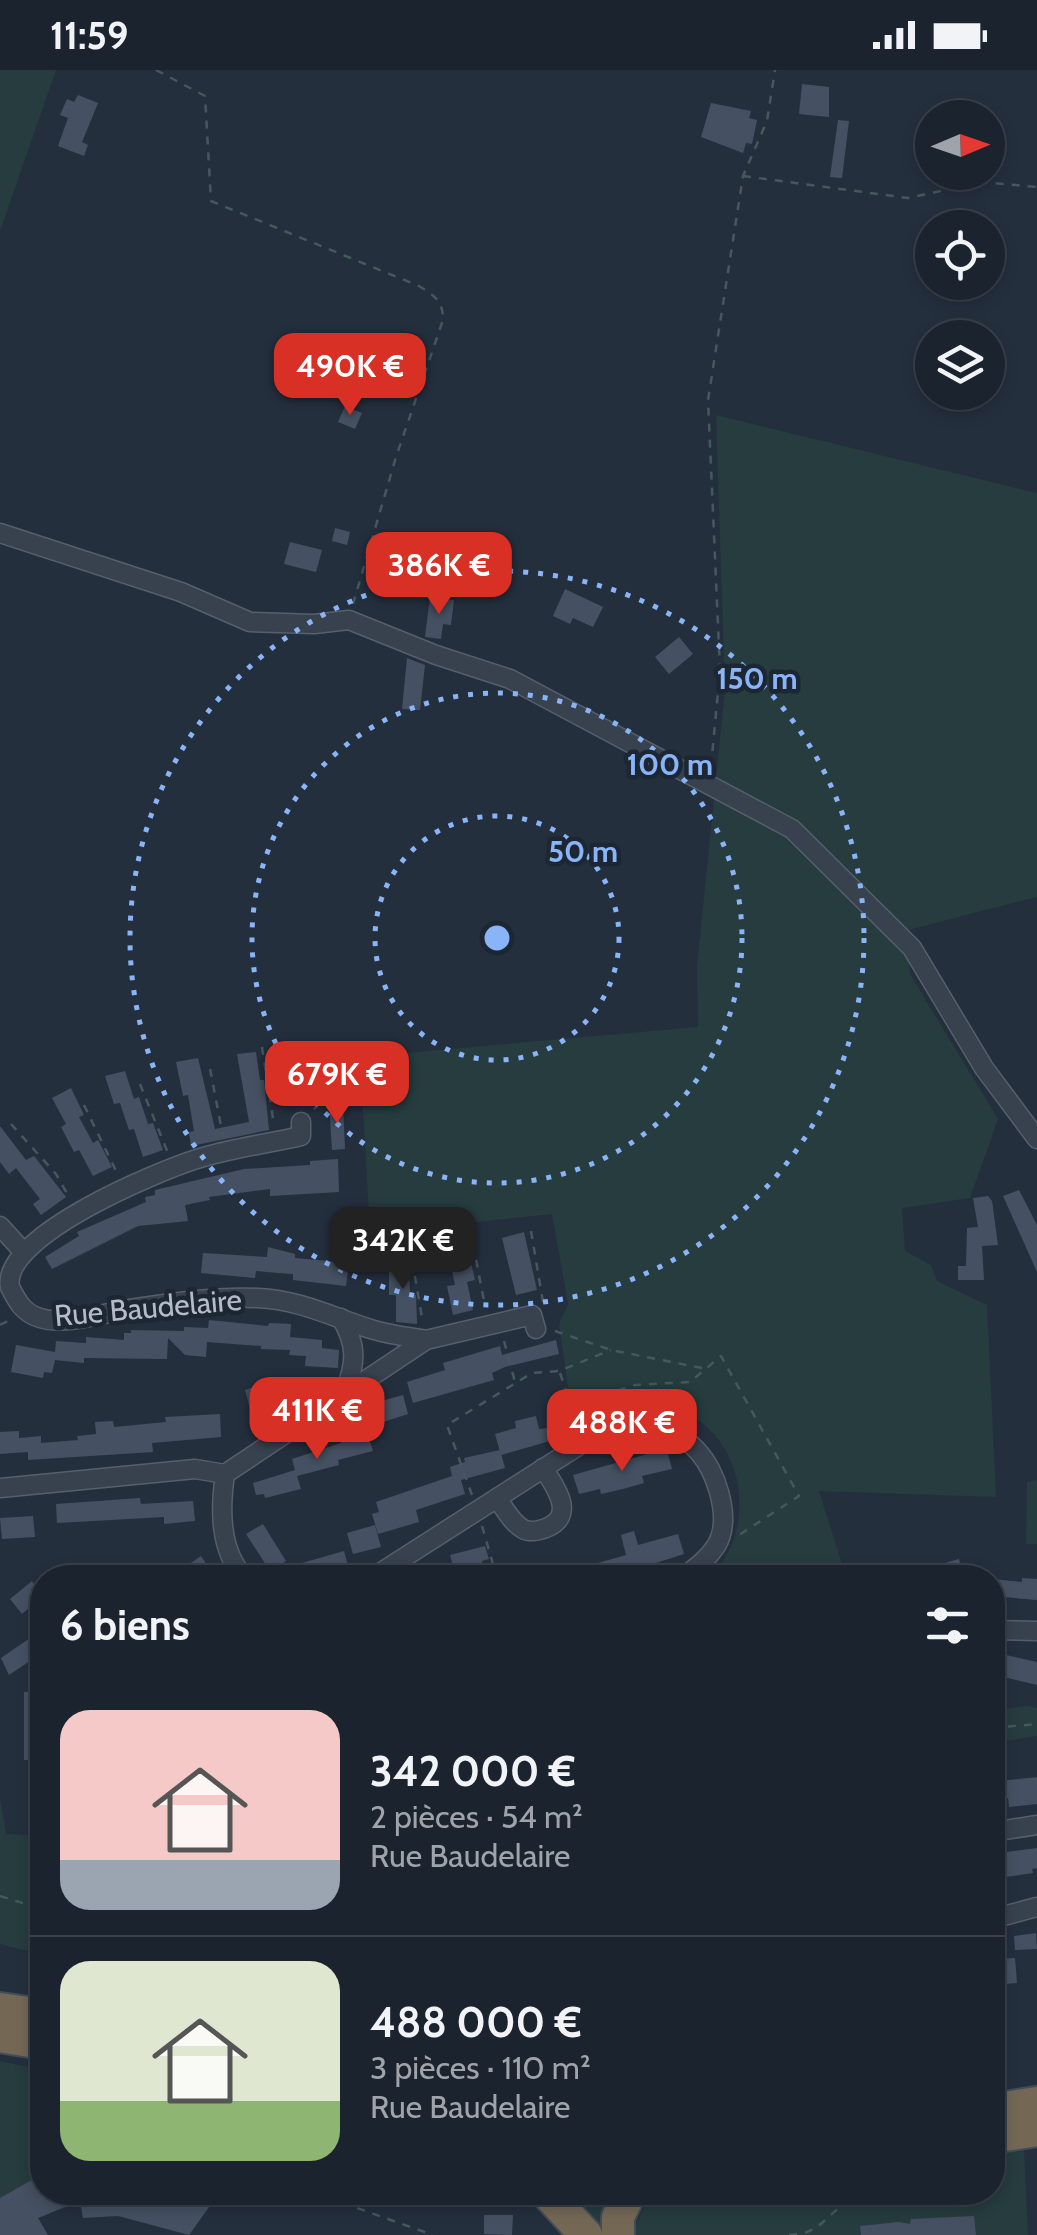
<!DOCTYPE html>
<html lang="fr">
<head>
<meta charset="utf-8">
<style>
	body { margin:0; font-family:Cabin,sans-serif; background:#242b36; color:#f1f3f6; height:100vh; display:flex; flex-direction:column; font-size:38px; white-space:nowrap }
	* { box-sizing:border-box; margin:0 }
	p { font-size:32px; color:#a0a4aa }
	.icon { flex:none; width:55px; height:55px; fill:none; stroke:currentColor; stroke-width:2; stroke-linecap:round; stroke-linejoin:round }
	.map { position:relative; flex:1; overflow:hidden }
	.panel { position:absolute; left:30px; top:1495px; width:975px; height:640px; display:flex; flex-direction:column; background:#1b232e; border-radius:40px; box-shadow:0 5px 15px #0003,0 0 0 2px #39404a }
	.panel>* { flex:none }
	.needle { width:65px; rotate:88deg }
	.tools { position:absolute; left:915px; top:30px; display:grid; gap:20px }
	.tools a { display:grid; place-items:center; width:90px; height:90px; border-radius:50%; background:#1b232e; box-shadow:0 5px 15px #0003,0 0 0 2px #39404a; font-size:50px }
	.price { position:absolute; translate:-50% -85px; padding:0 22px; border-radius:20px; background:#d93025; color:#fff; font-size:32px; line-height:65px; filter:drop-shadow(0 2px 5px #0008) }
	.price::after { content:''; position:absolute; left:50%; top:60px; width:30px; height:22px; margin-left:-15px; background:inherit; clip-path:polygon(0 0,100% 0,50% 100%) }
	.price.active { background:#222; color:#fff }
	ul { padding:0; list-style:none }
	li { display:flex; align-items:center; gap:30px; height:250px; padding:0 30px }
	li+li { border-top:2px solid #39404a }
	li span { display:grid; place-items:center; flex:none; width:280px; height:200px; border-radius:30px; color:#555 }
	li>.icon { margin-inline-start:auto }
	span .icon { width:120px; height:120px; fill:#fffc; stroke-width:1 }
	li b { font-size:42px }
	h2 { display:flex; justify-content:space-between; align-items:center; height:120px; padding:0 30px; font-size:42px }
	.status { display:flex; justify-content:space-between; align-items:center; height:70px; padding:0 50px; background:#1b232e; direction:ltr }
	.status svg { height:28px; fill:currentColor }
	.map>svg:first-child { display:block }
	.green { fill:#263c3f }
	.building { fill:#455162 }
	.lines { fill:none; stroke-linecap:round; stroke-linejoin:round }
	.street-casing { stroke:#565f6c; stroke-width:21 }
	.highway-casing { stroke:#434c59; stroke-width:36 }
	.path { stroke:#44595c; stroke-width:2.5; stroke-dasharray:8 8; stroke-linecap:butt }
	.street { stroke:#38414e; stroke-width:18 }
	.highway { stroke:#746855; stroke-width:32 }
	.ring { fill:none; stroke:#8ab4f8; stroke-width:5; stroke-dasharray:5 10 }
	.labels { text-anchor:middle; stroke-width:9; stroke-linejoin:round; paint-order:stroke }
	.street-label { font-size:30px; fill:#b4bcc9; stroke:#1d2633 }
	.centre { fill:#8ab4f8; stroke:#1d2633; stroke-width:5 }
	.ring-label { font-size:30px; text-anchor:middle; font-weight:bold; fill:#8ab4f8; stroke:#1d2633; stroke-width:9; stroke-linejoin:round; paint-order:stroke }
</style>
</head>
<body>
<div class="status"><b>11:59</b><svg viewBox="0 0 49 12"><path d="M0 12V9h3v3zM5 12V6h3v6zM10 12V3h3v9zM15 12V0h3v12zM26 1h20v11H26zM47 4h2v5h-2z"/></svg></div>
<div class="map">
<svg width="1037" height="2165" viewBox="0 0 1037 2165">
	<rect width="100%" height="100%" fill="#242f3e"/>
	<g class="green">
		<path d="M0,0h56l-56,161z"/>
		<path d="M716,345l321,78v404l-129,33 2,44 88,145 -28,79 -68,10 3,43 26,14 6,16 50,24 9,192 -177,-6 25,79 -13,7h-131c8,-5 19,-11 24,-18 36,-57 7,-142 -61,-153 -32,-5 -61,11 -89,23l-15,-105 9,-20 -16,-90 -182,19 -10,-176 338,-30 -1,-60 28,-277z"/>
		<path d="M1037,1410v64h-11l1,-62z"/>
		<path d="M1027,1636l10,2v28l-44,7v-33z"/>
		<path d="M0,1728l6,36 36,2v119l-42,-11z"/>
		<path d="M0,1991l42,9v105l-42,23z"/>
		<path d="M1024,2081l4,84h-393l2,-14 14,-28 341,-1 1,-38z"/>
		<path d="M556,2123h64l-11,42h-14z"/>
	</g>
	<g class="building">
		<path d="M802,14l27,3v30l-30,-3z"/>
		<path d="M78,25l20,8 -16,39 6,3 -4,11 -26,-10 10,-28 -8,-3 7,-16 7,3z"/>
		<path d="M711,33l40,8 -2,7 8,2 -5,24 -6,-1 -3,10 -42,-16z"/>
		<path d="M838,50l11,1 -7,57 -12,-1z"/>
		<path d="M345,336l17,7 -7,16 -17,-7z"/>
		<path d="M335,458l15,4 -3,13 -15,-4z"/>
		<path d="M290,472l32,8 -6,22 -32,-8z"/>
		<path d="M383,482l27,12 -7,16 -27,-13z"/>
		<path d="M565,519l38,18 -10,20 -20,-9 -3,6 -17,-8z"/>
		<path d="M430,527l24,3 -3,25 -8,-1 -2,15 -16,-2z"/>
		<path d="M679,567l14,17 -24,20 -14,-17z"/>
		<path d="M407,588l18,7 -5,45 -18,-1z"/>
		<path d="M327,974v25h-5v24h-21l5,-48z"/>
		<path d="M256,982l4,28h4l5,50 -78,16 -2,-14 5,-1 -6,-36 -5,1 -7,-34 22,-4 17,71 34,-7 -12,-68z"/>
		<path d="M125,1001l9,28 5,-2 9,27 5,-1 10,27 -20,7 -9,-28 -5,1 -9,-27 -6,1 -9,-28z"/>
		<path d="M71,1018l13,27 -5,2 14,26 5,-3 14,27 -19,9 -14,-26 -5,2 -13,-25 5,-3 -14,-26z"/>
		<path d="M343,1033l2,46 -13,1 -3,-46z"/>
		<path d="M0,1056l26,34 8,-4 32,41 -25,18 -8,-11 7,-5 -24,-31 -7,6 -9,-12z"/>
		<path d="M338,1089l1,33 -69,4v-7l-61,8 1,3 -25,5 3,16 -50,5 -86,43 -7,-12 34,-21 -2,-4 69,-30 -1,-5 10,-2v-5l89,-21 66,-4v-4z"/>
		<path d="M1019,1120l18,35v47l-34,-76z"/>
		<path d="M988,1126l4,5 6,44 -16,1 2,34h-26v-14h8l1,-38 11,-1 -5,-29z"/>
		<path d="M524,1162l13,58 -21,5 -14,-57z"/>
		<path d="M467,1175l8,35 -8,2 6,28 -20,5 -6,-29 8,-1 -8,-36z"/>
		<path d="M268,1177l27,7v4l54,5 -3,23 -53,-6v-6l-15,-1 -22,-2 -1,7 -54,-5 2,-20 64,4z"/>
		<path d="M409,1189l1,36h6l1,29 -21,-2v-27h-7v-31z"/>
		<path d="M209,1250l59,6 1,-3 22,1 -1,13 32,3v8l17,2 -1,18 -33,-2 1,-10 -17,-1 1,-5 -29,-1v-3l-54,-4 -1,15 -21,-2 -17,-17 -1,21 -83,-1v5l-29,-3 -3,13 -8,-1 -1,6 -32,-6 5,-27 39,7 1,-11 30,2v-6l38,3v-7h7v-3l53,1v-4l24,1z"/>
		<path d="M556,1270l3,14 -54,13 -13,6 2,7 -81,23 -6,-21 38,-12 -2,-7 57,-17 2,9z"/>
		<path d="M269,1312l6,19 -25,8 -5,-19z"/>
		<path d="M403,1325l5,19 -28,9 -6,-20z"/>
		<path d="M220,1344l1,23 -69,6 1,9 -125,8v-8l-28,2v-22l19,-1v7l22,-2v7l37,-3 -1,-4 19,-2 -1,-12 18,-1 1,6 52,-5 -1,-5z"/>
		<path d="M536,1346l3,13 8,-1 3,13 -49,14 -6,-21 21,-6 -1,-7z"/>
		<path d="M365,1355l8,26 -35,9 1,5 -42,11 4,13 -36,9 -1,-4 -8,1 -3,-12 42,-13 -3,-11 49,-16 -3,-11z"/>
		<path d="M500,1380l5,18 -44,12 4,14 -49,16 3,12 -41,12 -6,-20 7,-2 -3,-10 76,-26 -2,-9 15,-5 -1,-4z"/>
		<path d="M651,1383l17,1 4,15 -30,7 2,7 -21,6 -22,5 -1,-5 -21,5 -6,-19z"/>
		<path d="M140,1428l1,6 52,-3 2,20 -31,3v-7l-107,6 -1,-19z"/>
		<path d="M33,1446l2,21 -33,2 -2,-21z"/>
		<path d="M263,1454l23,37 -16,10 -24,-37z"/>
		<path d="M375,1455l6,22 -28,7 -6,-21z"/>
		<path d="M634,1461l4,14 40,-11 6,20 -53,17 2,7h-38l-4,-13 35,-10 -5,-20z"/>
		<path d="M485,1476l4,13 -7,2 1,6 -28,7 -5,-19z"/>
		<path d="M344,1481l5,18 -26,9h-17l-4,-15z"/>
		<path d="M201,1486l10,15 -10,7h-32z"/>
		<path d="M959,1489l5,19h-22l-4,-13z"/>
		<path d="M1022,1508l15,1v21l-45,-4v-17l30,3z"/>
		<path d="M32,1511l10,16 -20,17 -12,-15z"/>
		<path d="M33,1566l9,17 -33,22 -8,-17z"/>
		<path d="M1006,1585l31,7v23l-37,-9z"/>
		<path d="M42,1621v69h-18v-68z"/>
		<path d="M1037,1707v27l-28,3 -1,-9 -16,2v-18z"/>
		<path d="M1037,1778v20l-5,1 1,4 -41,6v-25z"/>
		<path d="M1036,1863l1,16 -22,1 -1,-14z"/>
		<path d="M1015,1888l2,25 -25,2v-26z"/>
		<path d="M42,2104v18h142l25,15 -20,28 -71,-19 -35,2 -3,-17 -42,17 10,17h-48v-37z"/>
		<path d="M484,2145h29l-1,20 -28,-1z"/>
		<path d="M974,2146l2,19h-115l-1,-9 39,-4 11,2 1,-5z"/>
	</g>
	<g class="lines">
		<g class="street-casing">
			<g id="street">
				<path d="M0,463l181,59 69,30 64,2 35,-4 87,35 74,24 282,150 120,119 72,120 53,71"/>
				<path d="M301,1052v14c-34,8 -70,12 -104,23 -36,11 -197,77 -187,128 7,14 13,26 30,31 26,8 63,-5 90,-9 42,-7 86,-13 128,-11 43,2 76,20 116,32 17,5 35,7 52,10"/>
				<path d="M0,1156l19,21"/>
				<path d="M341,1248c17,28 15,46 3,76"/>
				<path d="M0,1418l195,-19 30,5"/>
				<path d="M497,1428c7,10 15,25 26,31 7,4 15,2 23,-1 31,-12 9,-42 -3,-60"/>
				<path d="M245,1508c-26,-27 -25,-69 -20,-104l201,-134 106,-25 4,14"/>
				<path d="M372,1508l211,-135c57,-32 117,-19 136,49 5,18 7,38 -3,54 -9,14 -21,22 -34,32"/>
				<path d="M992,1560l45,1"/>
				<path d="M992,1762l45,-7"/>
				<path d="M992,1849l45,-12"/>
			</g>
		</g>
		<g class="highway-casing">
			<g id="highway">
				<path d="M0,1939l42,6"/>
				<path d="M0,1966l42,7"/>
				<path d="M992,2040l45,-7"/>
				<path d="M992,2067l45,-7"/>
				<path d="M546,2122l40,43"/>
				<path d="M618,2165v-18l12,-25"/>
			</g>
		</g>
		<g class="path">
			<path d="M156,0l49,26 6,105 208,85c16,10 24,15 24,34l-47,137 -43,147"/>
			<path d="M743,106l165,22 74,-16 55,5"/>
			<path d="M711,697l9,-97 -12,-270 35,-224 24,-55 8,-51"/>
			<path d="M262,977l12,78"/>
			<path d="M210,999l13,67"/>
			<path d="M140,1014l28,69"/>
			<path d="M84,1035l33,68"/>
			<path d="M314,1039l11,-11 13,-56"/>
			<path d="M11,1054l45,50 13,23"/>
			<path d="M531,1161l12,71"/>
			<path d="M473,1174l12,62"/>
			<path d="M412,1190l11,63"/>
			<path d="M0,1255l8,-4"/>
			<path d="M555,1261l56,19 96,19"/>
			<path d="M504,1271l11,41"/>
			<path d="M560,1303l19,54"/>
			<path d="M576,1343l24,-17 35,-11 55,-3 31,-26 78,140 -60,39"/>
			<path d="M472,1425l-25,-70 85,-52 27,-2 52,-21"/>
			<path d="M482,1456l15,52"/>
			<path d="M992,1658l45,-4"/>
			<path d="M0,1826l42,13"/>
			<path d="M992,2118l12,-1"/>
			<path d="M312,2122l121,43"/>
			<path d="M789,2165c36,-1 36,-24 61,-32 25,-9 54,-8 80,-11"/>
		</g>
		<use href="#street" class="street"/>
		<use href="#highway" class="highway"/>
	</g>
	<g class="ring">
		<circle cx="497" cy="868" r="122"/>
		<circle cx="497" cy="868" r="245"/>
		<circle cx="497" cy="868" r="367"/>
	</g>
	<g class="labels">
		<g class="street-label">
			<text transform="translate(148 1238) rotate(-5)" y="10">Rue Baudelaire</text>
		</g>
	</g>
	<circle cx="497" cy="868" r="15" class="centre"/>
	<g class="ring-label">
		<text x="757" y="619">150 m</text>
		<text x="670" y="705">100 m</text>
		<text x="583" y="792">50 m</text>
	</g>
</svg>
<div class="tools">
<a><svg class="needle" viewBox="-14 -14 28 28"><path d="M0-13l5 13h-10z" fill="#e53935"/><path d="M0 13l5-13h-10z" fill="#a0a4aa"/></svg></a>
<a><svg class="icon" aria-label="locate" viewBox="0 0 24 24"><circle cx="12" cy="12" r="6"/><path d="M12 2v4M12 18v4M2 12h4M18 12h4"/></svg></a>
<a><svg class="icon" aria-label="layers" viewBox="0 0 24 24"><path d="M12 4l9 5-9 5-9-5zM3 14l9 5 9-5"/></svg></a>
</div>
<b class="price" style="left:350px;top:348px">490K €</b>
<b class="price" style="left:439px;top:547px">386K €</b>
<b class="price" style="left:337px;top:1056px">679K €</b>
<b class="price active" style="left:403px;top:1222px">342K €</b>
<b class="price" style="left:317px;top:1392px">411K €</b>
<b class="price" style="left:622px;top:1404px">488K €</b>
<section class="panel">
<h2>6 biens<svg class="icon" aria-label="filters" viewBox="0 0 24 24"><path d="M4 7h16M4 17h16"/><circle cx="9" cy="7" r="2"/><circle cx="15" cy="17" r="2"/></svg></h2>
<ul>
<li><span style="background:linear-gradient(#f6c9c9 75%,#9aa5b1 0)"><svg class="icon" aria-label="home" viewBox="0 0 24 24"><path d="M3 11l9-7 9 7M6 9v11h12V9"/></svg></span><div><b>342 000 €</b><p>2 pièces · 54 m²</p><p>Rue Baudelaire</p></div></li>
<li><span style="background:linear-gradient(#dfe7d0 70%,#8fb573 0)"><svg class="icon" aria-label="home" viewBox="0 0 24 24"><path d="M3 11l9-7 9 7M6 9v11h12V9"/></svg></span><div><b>488 000 €</b><p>3 pièces · 110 m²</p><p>Rue Baudelaire</p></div></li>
</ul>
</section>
</div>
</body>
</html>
